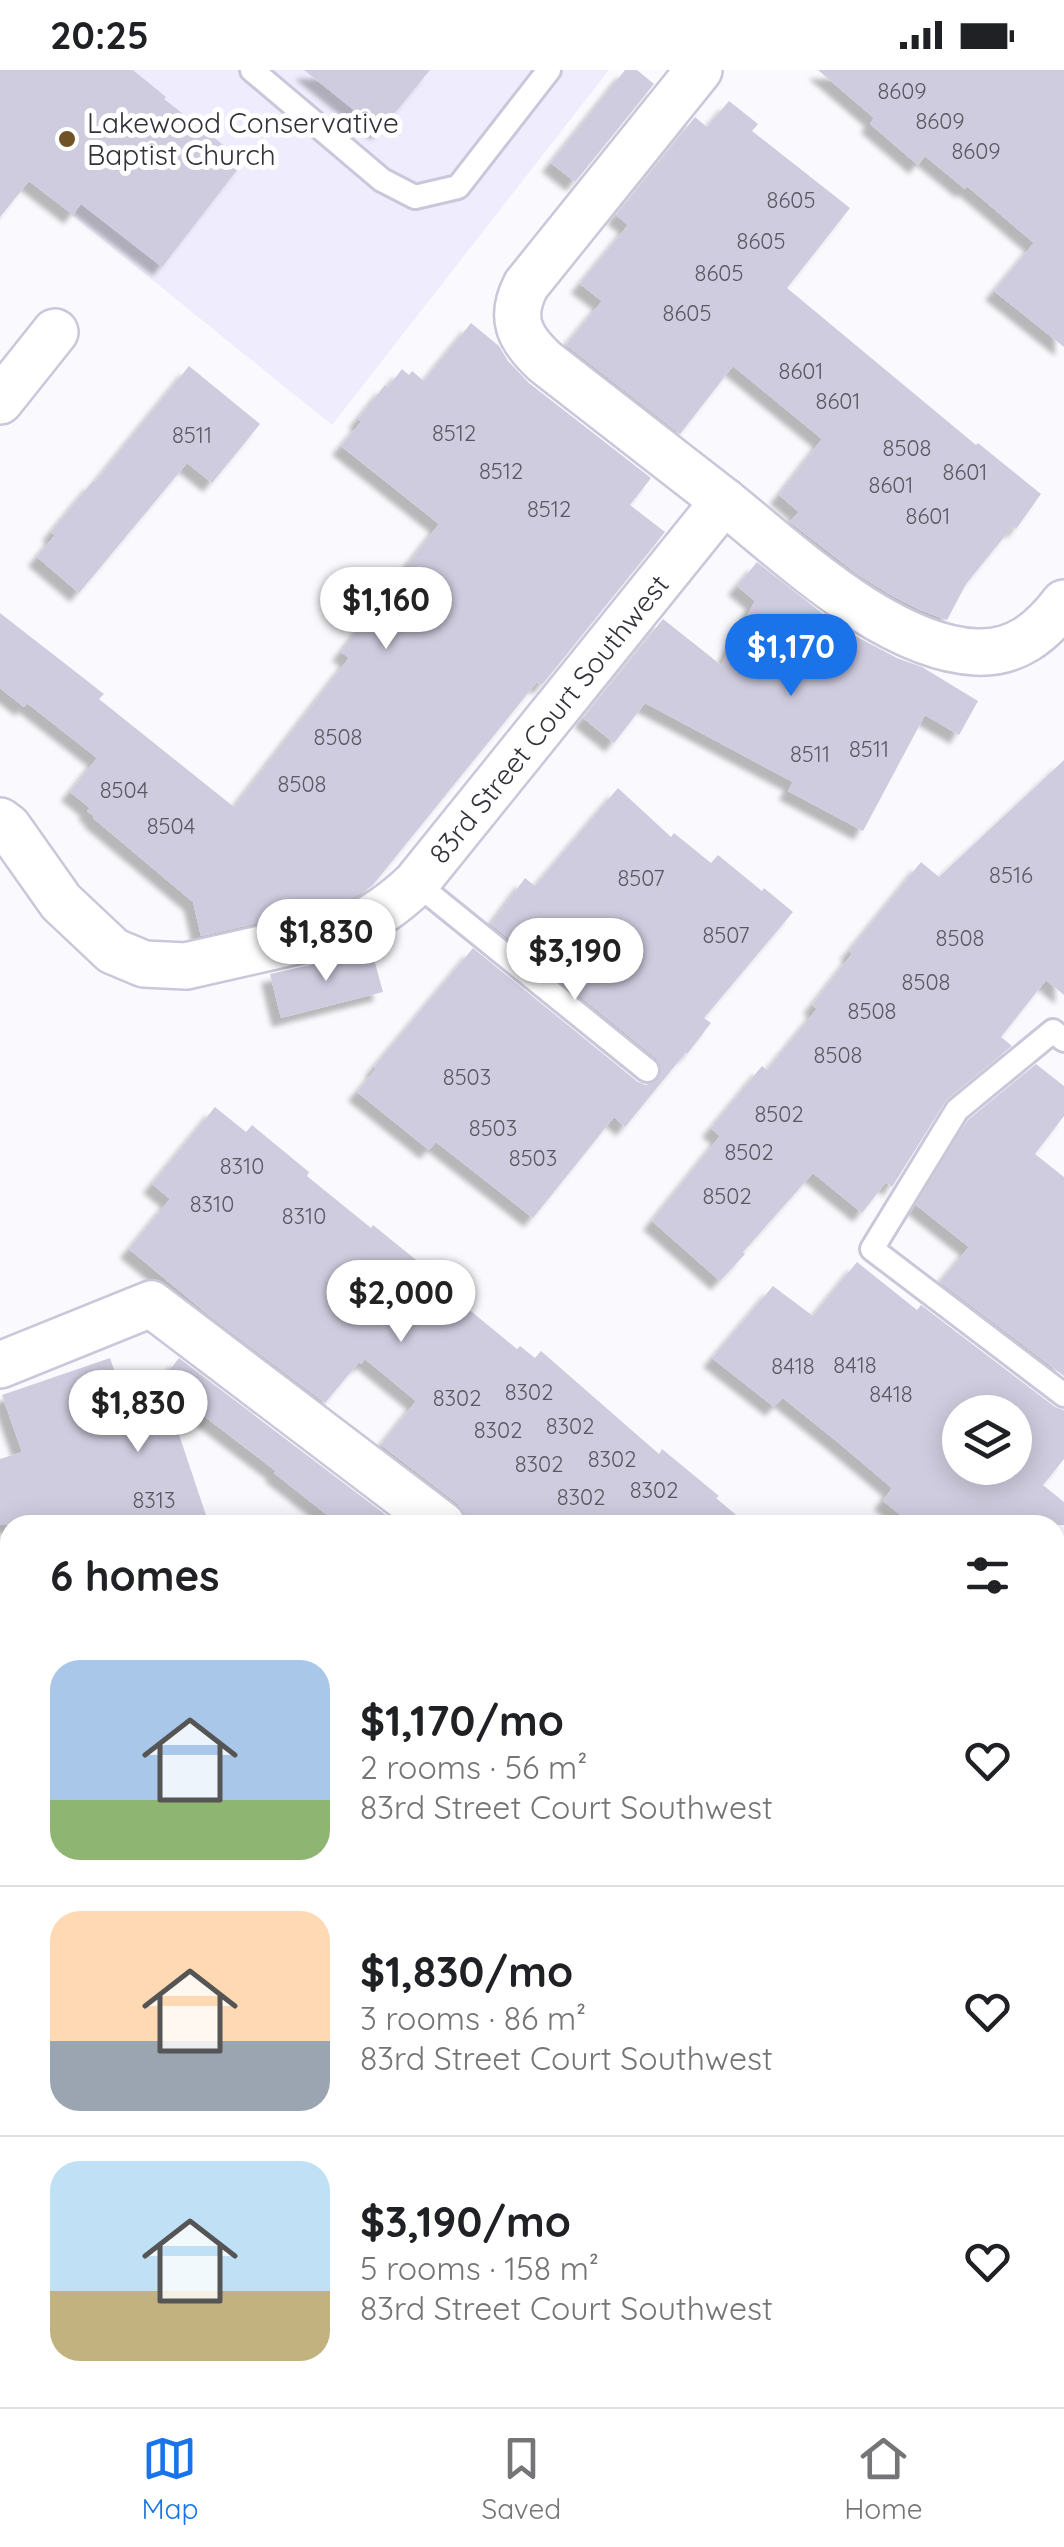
<!DOCTYPE html>
<html lang="en">
<head>
<meta charset="utf-8">
<style>
	body { margin:0; font-family:Quicksand,sans-serif; background:#f2f2f2; color:#202124; height:100vh; display:flex; flex-direction:column; font-size:38px; white-space:nowrap }
	* { box-sizing:border-box; margin:0 }
	p { font-size:32px; color:#757577 }
	.icon { flex:none; width:55px; height:55px; fill:none; stroke:currentColor; stroke-width:2; stroke-linecap:round; stroke-linejoin:round }
	.map { position:relative; flex:1; overflow:hidden }
	.details { position:absolute; left:0px; top:1445px; width:1065px; height:892px; display:flex; flex-direction:column; background:#fff; border-radius:30px 30px 0 0; box-shadow:0 5px 25px #0003 }
	.details>* { flex:none }
	.buttons { position:absolute; left:942px; top:1325px; display:grid; gap:20px }
	.buttons a { display:grid; place-items:center; width:90px; height:90px; border-radius:50%; background:#fff; box-shadow:0 5px 25px #0003; font-size:50px }
	.price { position:absolute; translate:-50% -85px; padding:0 22px; border-radius:35px; background:#fff; color:#222; font-size:32px; line-height:65px; filter:drop-shadow(0 2px 5px #0008) }
	.price::after { content:''; position:absolute; left:50%; top:60px; width:30px; height:22px; margin-left:-15px; background:inherit; clip-path:polygon(0 0,100% 0,50% 100%) }
	.price.on { background:#1a73e8; color:#fff }
	ul { padding:0; list-style:none }
	li { display:flex; align-items:center; gap:30px; height:250px; padding:0 50px }
	li+li { border-top:2px solid #e0e0e0 }
	li span { display:grid; place-items:center; flex:none; width:280px; height:200px; border-radius:30px; color:#555 }
	li>.icon { margin-inline-start:auto }
	span .icon { width:120px; height:120px; fill:#fffc; stroke-width:1 }
	li b { font-size:42px }
	h2 { display:flex; justify-content:space-between; align-items:center; height:120px; padding:0 50px; font-size:42px }
	.status { display:flex; justify-content:space-between; align-items:center; height:70px; padding:0 50px; background:#fff; direction:ltr }
	.status svg { height:28px; fill:currentColor }
	.tabs { display:flex; justify-content:space-around; align-items:center; height:140px; border-top:2px solid #e0e0e0; background:#fff; font-size:28px; color:#757577 }
	.tabs a { display:grid; justify-items:center; gap:5px }
	.tabs .on { color:#1a73e8 }
	.map>svg:first-child { display:block }
	.built { fill:#efecfd }
	.building { fill:#cfccdf; fill-rule:evenodd; filter:url(#shadow) }
	.lines { fill:none; stroke-linecap:round; stroke-linejoin:round }
	.service-casing { stroke:#cac7da; stroke-width:28 }
	.minor-casing { stroke:#cac7da; stroke-width:50 }
	.tertiary-casing { stroke:#cac7da; stroke-width:60 }
	.service { stroke:#fff; stroke-width:22 }
	.minor { stroke:#fff; stroke-width:45 }
	.tertiary { stroke:#fff; stroke-width:55 }
	.poi-dot { fill:#6f5326; stroke:#fff; stroke-width:4 }
	.labels { text-anchor:middle; stroke-width:10; stroke-linejoin:round; paint-order:stroke }
	.number-label { font-size:22px; fill:#5a5862 }
	.poi-label { font-size:28px; fill:#333139; stroke:#fff; text-anchor:start }
	.street-label { font-size:28px; fill:#333139; stroke:#fff }
</style>
</head>
<body>
<div class="status"><b>20:25</b><svg viewBox="0 0 49 12"><path d="M0 12V9h3v3zM5 12V6h3v6zM10 12V3h3v9zM15 12V0h3v12zM26 1h20v11H26zM47 4h2v5h-2z"/></svg></div>
<div class="map">
<svg width="1064" height="2337" viewBox="0 0 1064 2337">
	<defs>
		<filter id="shadow"><feDropShadow dx="-9" dy="9" stdDeviation="2.5" flood-color="#0004"/></filter>
	</defs>
	<rect width="100%" height="100%" fill="#fafafe"/>
	<path class="built" d="M0,0h609l-277,355 -332,-268z"/>
	<g class="building">
		<path d="M0,0h133l33,27 -2,2 80,62 -82,106 -81,-63 -8,11 -44,-34 -29,36z"/>
		<path d="M304,0h126l-50,61z"/>
		<path d="M625,0h12l17,14 -79,98 -24,-19z"/>
		<path d="M818,0h246v277l-70,-56 40,-48 -67,-57 -2,3 -40,-33 -7,9 -48,-41 4,-6z"/>
		<path d="M729,31l29,23 -6,7 98,77 -63,80 189,157 2,-2 63,51 -25,35 -3,-3 -47,58 -19,36 -27,-10 -31,-16 -32,-20 -67,-52 9,-10 -20,-17 43,-56 -89,-73 -53,68 -114,-89 36,-44 -22,-17 48,-59 -12,-10 79,-98 12,10z"/>
		<path d="M471,253l28,23 9,15 21,22 122,95 -21,27 35,27 -123,153 -5,-3 -165,204 -31,18 -140,32 -8,-34 -100,-84 1,-2 -7,-5 3,-3 -20,-16 27,-34 -70,-55 -3,4 -24,-19v-75l104,81 -5,5 135,108 115,-149 -8,-6 98,-128 -98,-78 20,-24 -3,-3 27,-34 3,2 14,-18 7,6 3,-4 12,10z"/>
		<path d="M189,296l71,58 -48,59 -25,-20 -108,130 -42,-36 18,-22 -4,-3 42,-51 2,1z"/>
		<path d="M757,492l70,55 34,22 36,19 25,9 56,34 -19,34 -34,-20 -62,116 -75,-40 5,-9 -148,-79 -31,40 -31,-25 80,-99 58,46 34,-64 -18,-15z"/>
		<path d="M1064,690v235l-18,-15 -45,57 11,9 -65,53 -55,88 -6,-5 -24,31 -49,-40 -70,79 2,2 -25,27 -68,-60 68,-85 -9,-8 51,-62 5,4 50,-61 -5,-4 40,-51 -3,-3 72,-89 18,15z"/>
		<path d="M618,718l53,49 3,-4 37,30 7,-8 44,36 2,-3 29,24 -89,106 7,5 -24,31 -1,-2 -61,75 -11,-10 -81,101 -97,-76 -7,8 -72,-58 19,-23 -2,-2 99,-119 165,134 8,3 12,-5 4,-9 -6,-13 -165,-134 34,-46 10,8z"/>
		<path d="M371,878l12,44 -102,26 -11,-44 85,-19z"/>
		<path d="M1036,994l28,22v30l-29,38 29,23v199l-124,-94 29,-35 -53,-42 52,-85z"/>
		<path d="M215,1037l31,25 6,-7 57,47 -2,4 64,52 2,-3 74,60 -3,4 73,60 3,-3 15,12 6,-7 118,103 3,-5 57,47 -3,2 32,27h-271l-10,-8 -9,-13 -77,-59 35,-44 -51,-42 -4,5 -2,-2 -34,41 -114,-86 -82,-68 41,-50 -18,-15z"/>
		<path d="M857,1192l60,48 4,-5 134,102 9,3v49l-21,26 21,17v23h-151l-30,-24 9,-13 -52,-44 -57,-46 -9,9 -62,-49 61,-72 40,30zM960,1342h55v56h-55z"/>
		<path d="M110,1288l21,61 48,-61 207,157 -8,10h-38l-66,-52 2,-2 -114,-87 45,134 -21,7h-186v-66l22,-7 -20,-57z"/>
	</g>
	<g class="lines">
		<g class="service-casing">
			<g id="service">
				<path d="M252,0l130,110 33,17 43,-10 91,-117"/>
				<path d="M416,813l231,187"/>
				<path d="M1064,970l-11,-9 -96,79 -85,139 192,146"/>
				<path d="M1055,2221l9,-11"/>
				<path d="M790,2328l12,9"/>
				<path d="M961,2337l8,-9"/>
			</g>
		</g>
		<g class="minor-casing">
			<g id="minor">
				<path d="M699,0l-173,215c-17,33 -7,53 19,77 60,47 120,93 180,140 66,53 163,146 251,150 39,2 65,-19 88,-49"/>
				<path d="M0,331l55,-69"/>
				<path d="M0,751l8,6 53,75 52,49 31,13 42,2 163,-37c26,-11 46,-26 67,-46l308,-382"/>
				<path d="M0,1295l151,-61 291,221"/>
				<path d="M1055,1702l9,-11"/>
				<path d="M0,1704l10,8"/>
				<path d="M0,1881l10,-12"/>
				<path d="M498,2337l7,-9"/>
			</g>
		</g>
		<g class="tertiary-casing">
			<g id="tertiary">
				<path d="M0,2145l10,8"/>
				<path d="M227,2328l11,9"/>
			</g>
		</g>
		<use href="#service" class="service"/>
		<use href="#minor" class="minor"/>
		<use href="#tertiary" class="tertiary"/>
	</g>
	<circle class="poi-dot" cx="67" cy="69" r="10"/>
	<g class="labels">
		<g class="number-label">
			<text x="902" y="29">8609</text>
			<text x="940" y="59">8609</text>
			<text x="976" y="89">8609</text>
			<text x="791" y="138">8605</text>
			<text x="761" y="179">8605</text>
			<text x="719" y="211">8605</text>
			<text x="687" y="251">8605</text>
			<text x="801" y="309">8601</text>
			<text x="838" y="339">8601</text>
			<text x="454" y="371">8512</text>
			<text x="192" y="373">8511</text>
			<text x="907" y="386">8508</text>
			<text x="501" y="409">8512</text>
			<text x="965" y="410">8601</text>
			<text x="891" y="423">8601</text>
			<text x="549" y="447">8512</text>
			<text x="928" y="454">8601</text>
			<text x="338" y="675">8508</text>
			<text x="869" y="687">8511</text>
			<text x="810" y="692">8511</text>
			<text x="302" y="722">8508</text>
			<text x="124" y="728">8504</text>
			<text x="171" y="764">8504</text>
			<text x="1011" y="813">8516</text>
			<text x="641" y="816">8507</text>
			<text x="726" y="873">8507</text>
			<text x="960" y="876">8508</text>
			<text x="926" y="920">8508</text>
			<text x="872" y="949">8508</text>
			<text x="838" y="993">8508</text>
			<text x="467" y="1015">8503</text>
			<text x="779" y="1052">8502</text>
			<text x="493" y="1066">8503</text>
			<text x="749" y="1090">8502</text>
			<text x="533" y="1096">8503</text>
			<text x="242" y="1104">8310</text>
			<text x="727" y="1134">8502</text>
			<text x="212" y="1142">8310</text>
			<text x="304" y="1154">8310</text>
			<text x="855" y="1303">8418</text>
			<text x="793" y="1304">8418</text>
			<text x="529" y="1330">8302</text>
			<text x="891" y="1332">8418</text>
			<text x="457" y="1336">8302</text>
			<text x="570" y="1364">8302</text>
			<text x="498" y="1368">8302</text>
			<text x="612" y="1397">8302</text>
			<text x="539" y="1402">8302</text>
			<text x="654" y="1428">8302</text>
			<text x="581" y="1435">8302</text>
			<text x="154" y="1438">8313</text>
		</g>
		<g class="poi-label">
			<text x="87" y="63">Lakewood Conservative<tspan x="87" dy="32">Baptist Church</tspan></text>
		</g>
		<g class="street-label">
			<text transform="translate(549 649) rotate(-51)" y="10">83rd Street Court Southwest</text>
		</g>
	</g>
</svg>
<div class="buttons">
<a><svg class="icon" aria-label="layers" viewBox="0 0 24 24"><path d="M12 4l9 5-9 5-9-5zM3 14l9 5 9-5"/></svg></a>
</div>
<b class="price" style="left:386px;top:582px">$1,160</b>
<b class="price on" style="left:791px;top:629px">$1,170</b>
<b class="price" style="left:326px;top:914px">$1,830</b>
<b class="price" style="left:575px;top:933px">$3,190</b>
<b class="price" style="left:401px;top:1275px">$2,000</b>
<b class="price" style="left:138px;top:1385px">$1,830</b>
<section class="details">
<h2>6 homes<svg class="icon" aria-label="filters" viewBox="0 0 24 24"><path d="M4 7h16M4 17h16"/><circle cx="9" cy="7" r="2"/><circle cx="15" cy="17" r="2"/></svg></h2>
<ul>
<li><span style="background:linear-gradient(#a9c7e8 70%,#8fb573 0)"><svg class="icon" aria-label="home" viewBox="0 0 24 24"><path d="M3 11l9-7 9 7M6 9v11h12V9"/></svg></span><div><b>$1,170/mo</b><p>2 rooms · 56 m²</p><p>83rd Street Court Southwest</p></div><svg class="icon" aria-label="heart" viewBox="0 0 24 24"><path d="M12 20l-8-8c-3-5 5-10 8-4 3-6 11-1 8 4z"/></svg></li>
<li><span style="background:linear-gradient(#ffd9b3 65%,#9aa5b1 0)"><svg class="icon" aria-label="home" viewBox="0 0 24 24"><path d="M3 11l9-7 9 7M6 9v11h12V9"/></svg></span><div><b>$1,830/mo</b><p>3 rooms · 86 m²</p><p>83rd Street Court Southwest</p></div><svg class="icon" aria-label="heart" viewBox="0 0 24 24"><path d="M12 20l-8-8c-3-5 5-10 8-4 3-6 11-1 8 4z"/></svg></li>
<li><span style="background:linear-gradient(#bfe0f5 65%,#c2b280 0)"><svg class="icon" aria-label="home" viewBox="0 0 24 24"><path d="M3 11l9-7 9 7M6 9v11h12V9"/></svg></span><div><b>$3,190/mo</b><p>5 rooms · 158 m²</p><p>83rd Street Court Southwest</p></div><svg class="icon" aria-label="heart" viewBox="0 0 24 24"><path d="M12 20l-8-8c-3-5 5-10 8-4 3-6 11-1 8 4z"/></svg></li>
</ul>
</section>
</div>
<nav class="tabs">
<a class="on"><svg class="icon" aria-label="map" viewBox="0 0 24 24"><path d="M3 6l6-2 6 2 6-2v14l-6 2-6-2-6 2zM9 4v14M15 6v14"/></svg>Map</a>
<a><svg class="icon" aria-label="saved" viewBox="0 0 24 24"><path d="M7 4h10v16l-5-4-5 4z"/></svg>Saved</a>
<a><svg class="icon" aria-label="home" viewBox="0 0 24 24"><path d="M3 11l9-7 9 7M6 9v11h12V9"/></svg>Home</a>
</nav>
</body>
</html>
